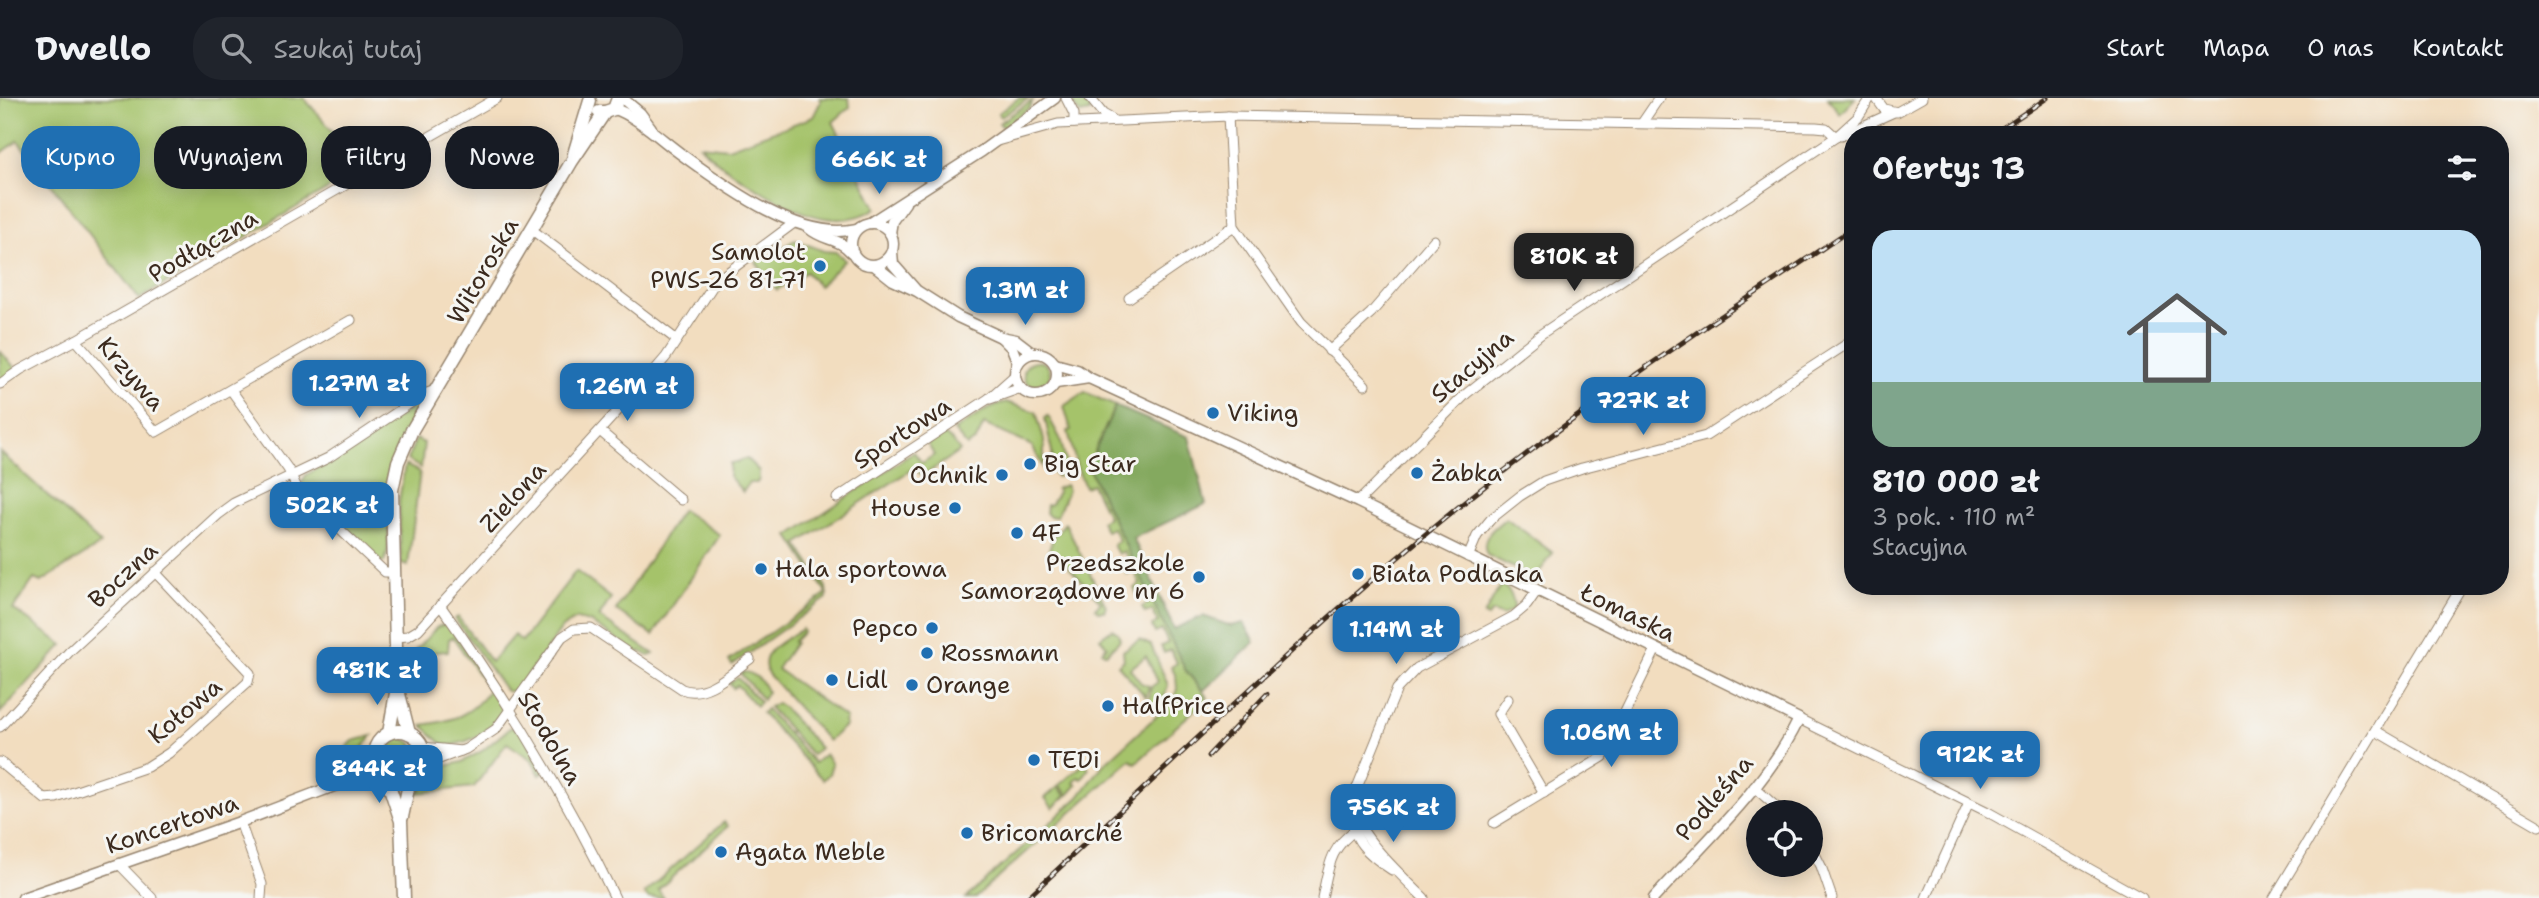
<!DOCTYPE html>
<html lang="pl">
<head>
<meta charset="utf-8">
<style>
	body { margin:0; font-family:"Shantell Sans",sans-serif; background:#20242c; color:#f1f3f6; height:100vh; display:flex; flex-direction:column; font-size:26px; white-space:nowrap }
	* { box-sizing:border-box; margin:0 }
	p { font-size:23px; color:#9ea1a6 }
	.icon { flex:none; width:38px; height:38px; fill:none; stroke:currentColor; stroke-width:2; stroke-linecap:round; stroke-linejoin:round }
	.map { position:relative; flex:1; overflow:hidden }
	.sheet { position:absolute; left:1844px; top:28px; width:665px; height:469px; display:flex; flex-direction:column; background:#171b24; border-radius:28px; box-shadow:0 4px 18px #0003 }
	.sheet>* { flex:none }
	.banner { position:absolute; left:21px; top:28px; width:665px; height:63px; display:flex; gap:14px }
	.buttons { position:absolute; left:1746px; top:702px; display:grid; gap:14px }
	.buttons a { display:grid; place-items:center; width:77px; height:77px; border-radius:50%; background:#171b24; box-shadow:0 4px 18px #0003; font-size:35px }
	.price { position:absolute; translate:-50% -60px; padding:0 16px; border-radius:14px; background:#1f6fb2; color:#fff; font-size:23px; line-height:46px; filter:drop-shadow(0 2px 4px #0008) }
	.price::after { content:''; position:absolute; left:50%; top:42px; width:21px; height:16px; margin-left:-10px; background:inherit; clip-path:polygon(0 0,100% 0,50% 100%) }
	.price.active { background:#222; color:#fff }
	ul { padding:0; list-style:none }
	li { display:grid; align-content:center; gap:14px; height:371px; padding:0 28px }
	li+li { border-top:2px solid #363941 }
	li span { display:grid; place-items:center; height:217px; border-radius:21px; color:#555 }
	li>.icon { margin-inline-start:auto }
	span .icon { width:126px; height:126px; fill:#fffc; stroke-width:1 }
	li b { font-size:30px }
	h2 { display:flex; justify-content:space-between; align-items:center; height:84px; padding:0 28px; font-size:30px }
	.tag { padding:0 24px; border-radius:28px; background:#171b24; box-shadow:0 4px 18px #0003; font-size:24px; line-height:63px }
	.tag.active { background:#1f6fb2; color:#fff }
	header { display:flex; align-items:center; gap:42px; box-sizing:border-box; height:98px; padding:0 35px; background:#171b24; border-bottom:2px solid #363941 }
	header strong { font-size:33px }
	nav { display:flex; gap:38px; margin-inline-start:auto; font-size:24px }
	.search { width:490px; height:63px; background:#20242c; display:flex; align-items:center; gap:18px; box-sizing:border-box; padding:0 24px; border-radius:28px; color:#9ea1a6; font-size:26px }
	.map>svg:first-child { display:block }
	.green { fill:#a5c36a; stroke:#707644; stroke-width:2 }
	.forest { fill:#84a95e; stroke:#606a3e; stroke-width:2 }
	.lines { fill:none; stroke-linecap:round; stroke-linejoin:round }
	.minor-casing { stroke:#96846e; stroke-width:11 }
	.tertiary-casing { stroke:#96846e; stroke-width:13 }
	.secondary-casing { stroke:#96846e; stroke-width:15 }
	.minor { stroke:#fff; stroke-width:9 }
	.tertiary { stroke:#fff; stroke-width:10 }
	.secondary { stroke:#fff; stroke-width:12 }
	.rail-casing { stroke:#3b2a1e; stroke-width:5 }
	.rail { stroke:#f6f6f2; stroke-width:2.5; stroke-dasharray:8; stroke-linecap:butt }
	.poi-dot { fill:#1f6fb2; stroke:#f6f6f2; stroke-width:2.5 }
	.labels { text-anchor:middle; stroke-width:6; stroke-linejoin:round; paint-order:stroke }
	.street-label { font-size:24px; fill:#3b2a1e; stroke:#f6f6f2 }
	.poi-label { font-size:24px; fill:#3b2a1e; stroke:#f6f6f2; text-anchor:start }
</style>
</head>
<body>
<header>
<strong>Dwello</strong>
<div class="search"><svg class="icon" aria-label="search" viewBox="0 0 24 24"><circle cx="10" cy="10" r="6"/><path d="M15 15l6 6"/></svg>Szukaj tutaj</div>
<nav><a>Start</a><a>Mapa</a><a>O nas</a><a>Kontakt</a></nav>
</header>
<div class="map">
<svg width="2539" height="800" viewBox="0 0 2539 800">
	<rect width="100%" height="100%" fill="#f6f6f2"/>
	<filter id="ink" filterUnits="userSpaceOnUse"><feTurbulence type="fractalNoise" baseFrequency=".0143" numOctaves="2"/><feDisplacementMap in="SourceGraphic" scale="14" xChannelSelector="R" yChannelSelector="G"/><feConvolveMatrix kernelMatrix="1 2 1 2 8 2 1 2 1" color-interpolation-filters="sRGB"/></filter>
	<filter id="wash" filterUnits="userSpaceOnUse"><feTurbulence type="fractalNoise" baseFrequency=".00686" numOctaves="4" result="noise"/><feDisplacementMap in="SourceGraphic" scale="28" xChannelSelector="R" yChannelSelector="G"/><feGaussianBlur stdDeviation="1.57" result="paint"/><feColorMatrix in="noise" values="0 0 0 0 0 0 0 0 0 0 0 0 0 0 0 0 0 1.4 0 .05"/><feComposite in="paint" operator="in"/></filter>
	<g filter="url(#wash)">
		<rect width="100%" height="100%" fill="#f2ddbf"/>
		<g class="green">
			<path d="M0,0h304l60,70 -225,131 -121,-158 -18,13z"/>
			<path d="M819,0h30l1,9 -17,15 43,86c-16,11 -32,13 -51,10 -32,-4 -105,-49 -125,-73l28,3 85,-31 8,-16z"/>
			<path d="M1019,0h10l-28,19 -3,-4z"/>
			<path d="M1072,0l9,1 7,7 2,6 -10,2 -6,-8z"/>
			<path d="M1828,0h27l-15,16z"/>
			<path d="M1033,2l-4,8 -26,20 -4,-5z"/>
			<path d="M795,142l29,11 12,1 9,8 -26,26 -13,-14 -29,18 -21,-28 10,-7 2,4 7,-2 -1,-5z"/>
			<path d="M0,253l17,19 -17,13z"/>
			<circle cx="1037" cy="276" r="13"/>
			<path d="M1085,294l30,14 -27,61 98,204 22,27 -72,65 -6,-3 -155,138h-9l113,-101 24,-32 69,-63 5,-13 -1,-13 -5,-9 6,-4 -6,-13 -7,3 -3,-7 7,-3 -6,-13 -7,3 -3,-7 6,-4 -6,-12 -7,3 -3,-6 7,-4 -4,-9 -7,2 -4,-8 6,-4 -6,-13 -7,3 -3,-6 6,-4 -6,-13 -6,3 -5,-9 6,-4 -6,-13 -7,3 -5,-10 7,-4 -16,-33 -7,3 -8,-19 -9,-37 3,-1 -7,-24z"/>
			<path d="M1006,304l30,10 8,28v29l-12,-23 -48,-22 -8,16 -9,6 -13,-15 30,-20z"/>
			<path d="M417,306l3,2c-17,29 -31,57 -33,91 -2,21 6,47 -3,65l-3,1 -80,-78 5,-10 46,-27z"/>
			<path d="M1048,318l12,22 8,32 -11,7 -4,-4 -1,-21 -7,-34z"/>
			<path d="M942,335l10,8 8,10 -37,25 -9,-8 -117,76 29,43 1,11 -95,67 -3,-4 98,-67 -38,-58 125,-84 8,11 12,-8 -7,-12z"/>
			<path d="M416,341l8,4 -3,25 -14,-8z"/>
			<path d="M0,354l101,92 -60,38 -7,-3 -21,30 50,36 -63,68z"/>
			<path d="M743,361h4l12,12v8l-2,4h-8l-6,9 -14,-16 1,-13h7z"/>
			<path d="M405,367l15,7 -12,94 -7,-2 -2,-63z"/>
			<path d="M1065,387l3,5 -11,26 -7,1 -4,-4 1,-8h3l8,-13 -2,-3z"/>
			<path d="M682,412l38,25 -67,100 -37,-25z"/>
			<path d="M1506,420l47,35 -18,25 -48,-23c-8,-17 7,-27 19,-37z"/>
			<path d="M1065,425l41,83 -2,5h-6l-3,-3 6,-6 -45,-49 -6,4 -3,-2 7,-19z"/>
			<path d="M576,473l35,27 -12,19 55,37 -5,2 -9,-5 -2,2 -48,-31 -14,-3 -14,9 -46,64 -10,-1 -51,-72 3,-2 33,45 23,-27 8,6z"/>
			<path d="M1501,487c9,4 13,14 13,24l-12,7 -10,-4 -4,5 -4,-2z"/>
			<path d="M448,525l57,85c-12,23 -36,36 -61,38l-22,-21c30,-4 49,-9 67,-35l-36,-53 -4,2 -1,12 -36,3 25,-27z"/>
			<path d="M802,531l1,3 -10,10 2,1 -18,26 69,49 -2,4 2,3 -18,16 -60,-67c-12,-23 19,-35 34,-45z"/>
			<path d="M1112,531l6,4 2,7 -13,13h-3l-2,-2 5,-5 -7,-8z"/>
			<path d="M1139,542l12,5 17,40 -4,13 -10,9 -5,-7 2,-13 7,-5 -12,-26 -16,13 11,14 8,3 -3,11 -28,-32 6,-5 -1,-9z"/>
			<path d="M743,574c11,0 21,10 24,20l-4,8 -23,-27z"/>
			<path d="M738,580l22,24 -4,4 -19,-21 -4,3 -4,-5z"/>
			<path d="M777,605l6,4 37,41 -8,7 -43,-48z"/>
			<path d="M766,611l48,54 11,-9 7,10 -3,10 -6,6 -61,-67z"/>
			<path d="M511,629l6,3 3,-2 24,43 -4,4 -8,-15 -25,-17 -33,44 -57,6 29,-27 16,-4 20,-11z"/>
			<path d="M372,638l-18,23 -6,1 -2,-12 7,-7z"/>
			<circle cx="399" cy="658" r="18"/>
			<path d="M1085,665l4,5 -7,11 -4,-2 -4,6 3,2 -9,10 -9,-10z"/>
			<path d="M1058,689l8,9 -13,12 -8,-10z"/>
			<path d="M724,724l4,4 -70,64 6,8h-16l-4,-5z"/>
		</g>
		<path class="forest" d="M1115,308l74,31 17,67 -73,34 41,91 29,-13 28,10 13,-3 11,19 -52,49 -17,-20 -98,-204z"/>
	</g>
	<g filter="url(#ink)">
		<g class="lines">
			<g class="minor-casing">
				<g id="minor">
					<path d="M1066,0l8,16v9"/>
					<path d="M1090,0l13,16 9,5"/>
					<path d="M1876,0l8,11 13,3 25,-14"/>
					<path d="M1228,18l6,110 67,96 64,63"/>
					<path d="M1642,25l17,-25"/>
					<path d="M1841,38l53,-24"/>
					<path d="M997,43l61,-17 170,-8 588,11 10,1 10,9"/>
					<path d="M531,131l146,111"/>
					<path d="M1129,200l105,-72"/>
					<path d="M76,242l80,92 195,-112"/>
					<path d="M1329,253l42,-38 63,-73"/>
					<path d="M0,286l20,-14 56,-30 421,-242"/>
					<path d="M231,292l57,79 10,21 87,82h9"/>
					<path d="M990,301l31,-11"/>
					<path d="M600,333l81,69"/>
					<path d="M837,400l151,-99 27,-24"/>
					<path d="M1358,404l108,-108 75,-60 295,-197 22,-20 12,-19"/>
					<path d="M1468,459l9,-21 14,-17 29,-23 24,-15 38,-13 124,-32 147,-96"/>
					<path d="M440,507c67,94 125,190 175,293"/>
					<path d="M397,539l11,-1 10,-6 236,-259 12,-14 50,-76 78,-58"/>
					<path d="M1508,601l-10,15 46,79"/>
					<path d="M1799,621l187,92 156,87"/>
					<path d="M0,629l70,-76 149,-137 15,-11 94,-45 96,-64 12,-4"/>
					<path d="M2376,633l163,95"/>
					<path d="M423,649l38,4"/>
					<path d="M0,664l45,37 11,-1 91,-31 22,-14 79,-71 2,-9 -95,-101"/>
					<path d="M423,667l43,-16 30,-20 66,-92 12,-8 17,-1 91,61c24,10 50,-17 68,-30"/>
					<path d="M1754,689l28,25"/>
					<path d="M1353,712c-5,28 17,46 39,60"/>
					<path d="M240,724l22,62 -1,14"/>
					<path d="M1494,725l109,-66 53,-108"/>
					<path d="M1811,748l10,20 11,32"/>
					<path d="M119,766l33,34"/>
					<path d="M1322,800c7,-32 7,-50 36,-70"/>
					<path d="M1424,800c-20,-20 -58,-55 -68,-81 -3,-7 -3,-14 -2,-22l43,-106 20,-21 97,-52 13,-11 9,-13"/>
					<path d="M1926,800l43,-95"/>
					<path d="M2274,800l188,-312"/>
				</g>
			</g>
			<g class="tertiary-casing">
				<g id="tertiary">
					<path d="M622,0l18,15 11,15"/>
					<path d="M614,11c20,5 49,32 67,45 44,32 119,88 175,75"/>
					<circle cx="872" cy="146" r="21"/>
					<path d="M870,125l112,-72 73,-53"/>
					<path d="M809,130c13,12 31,10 42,24"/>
					<path d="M890,135l2,-12 13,-18"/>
					<path d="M892,154l1,12 22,25"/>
					<path d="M874,167l19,15 24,11 41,26 43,20 15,3 17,13"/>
					<path d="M1001,239l11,11 6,15"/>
					<circle cx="1036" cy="276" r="21"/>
					<path d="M1055,266l22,6 12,8 269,124 441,217c-32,67 -96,125 -145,179"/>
					<path d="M1056,285l33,-5"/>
					<path d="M345,681l29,-20"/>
					<path d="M23,800l217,-76 94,-36 47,-12"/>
				</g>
			</g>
			<g class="secondary-casing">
				<g id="secondary">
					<path d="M599,14h6l9,-3 4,-11"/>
					<path d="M574,56l16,-53"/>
					<path d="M399,596l10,39"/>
					<circle cx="399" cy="658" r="25"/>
					<path d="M389,635l8,-46 -5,-197 6,-28 14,-32 160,-269 33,-49"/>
					<path d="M387,681l14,42 3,77"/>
					<path d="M402,719l8,-38"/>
				</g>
			</g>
			<use href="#minor" class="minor"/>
			<use href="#tertiary" class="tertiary"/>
			<use href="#secondary" class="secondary"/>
			<g class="rail-casing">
				<g id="rail">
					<path d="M1992,37l55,-37"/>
					<path d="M1208,658l59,-62"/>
					<path d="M1027,800c141,-131 279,-267 429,-389 126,-102 262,-191 397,-281"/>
				</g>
			</g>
			<use href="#rail" class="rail"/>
		</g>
	</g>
	<g class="poi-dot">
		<circle cx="820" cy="168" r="7"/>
		<circle cx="1213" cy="315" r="7"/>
		<circle cx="1030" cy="366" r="7"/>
		<circle cx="1417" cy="375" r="7"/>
		<circle cx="1002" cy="377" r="7"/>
		<circle cx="955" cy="410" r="7"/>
		<circle cx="1017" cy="435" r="7"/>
		<circle cx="761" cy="471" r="7"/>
		<circle cx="1358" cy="476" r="7"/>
		<circle cx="1199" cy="479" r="7"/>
		<circle cx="932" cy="530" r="7"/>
		<circle cx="927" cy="555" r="7"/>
		<circle cx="832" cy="582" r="7"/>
		<circle cx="912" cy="587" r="7"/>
		<circle cx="1108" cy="608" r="7"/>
		<circle cx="1034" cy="662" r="7"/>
		<circle cx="967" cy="735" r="7"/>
		<circle cx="721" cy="754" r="7"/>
	</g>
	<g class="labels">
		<g class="street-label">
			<text transform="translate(203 148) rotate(-30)" y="8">Podłączna</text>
			<text transform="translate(483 173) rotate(-60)" y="8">Witoroska</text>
			<text transform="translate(1472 268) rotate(-40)" y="8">Stacyjna</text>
			<text transform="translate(131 276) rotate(49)" y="8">Krzywa</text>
			<text transform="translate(902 335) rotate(-33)" y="8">Sportowa</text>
			<text transform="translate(513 399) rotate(-48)" y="8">Zielona</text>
			<text transform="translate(123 477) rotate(-43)" y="8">Boczna</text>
			<text transform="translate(1628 515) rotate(26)" y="8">Łomaska</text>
			<text transform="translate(185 613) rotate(-40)" y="8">Kołowa</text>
			<text transform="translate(550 640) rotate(60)" y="8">Stodolna</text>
			<text transform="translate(1714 700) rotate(-49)" y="8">Podleśna</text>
			<text transform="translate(172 726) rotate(-19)" y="8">Koncertowa</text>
		</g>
		<g class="poi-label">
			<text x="806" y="162" text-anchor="end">Samolot<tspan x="806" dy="28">PWS-26 81-71</tspan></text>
			<text x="1227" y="323">Viking</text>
			<text x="1044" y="374">Big Star</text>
			<text x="1431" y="383">Żabka</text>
			<text x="988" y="385" text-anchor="end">Ochnik</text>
			<text x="941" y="418" text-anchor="end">House</text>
			<text x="1031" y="443">4F</text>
			<text x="1185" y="473" text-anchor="end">Przedszkole<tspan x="1185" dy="28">Samorządowe nr 6</tspan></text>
			<text x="775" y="479">Hala sportowa</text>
			<text x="1372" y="484">Biała Podlaska</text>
			<text x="918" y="538" text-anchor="end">Pepco</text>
			<text x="941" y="563">Rossmann</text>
			<text x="846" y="590">Lidl</text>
			<text x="926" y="595">Orange</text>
			<text x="1122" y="616">HalfPrice</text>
			<text x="1048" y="670">TEDi</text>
			<text x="981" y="743">Bricomarché</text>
			<text x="735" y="762">Agata Meble</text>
		</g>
	</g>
</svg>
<div class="buttons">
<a><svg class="icon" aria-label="locate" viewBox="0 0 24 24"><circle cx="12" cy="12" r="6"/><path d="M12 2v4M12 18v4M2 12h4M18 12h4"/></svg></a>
</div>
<b class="price" style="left:879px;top:98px">666K zł</b>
<b class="price active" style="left:1574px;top:195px">810K zł</b>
<b class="price" style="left:1025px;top:229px">1.3M zł</b>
<b class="price" style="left:359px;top:322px">1.27M zł</b>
<b class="price" style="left:627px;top:325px">1.26M zł</b>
<b class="price" style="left:1643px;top:339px">727K zł</b>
<b class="price" style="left:332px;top:444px">502K zł</b>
<b class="price" style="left:1396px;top:568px">1.14M zł</b>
<b class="price" style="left:377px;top:609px">481K zł</b>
<b class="price" style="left:1611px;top:671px">1.06M zł</b>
<b class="price" style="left:1980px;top:693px">912K zł</b>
<b class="price" style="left:379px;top:707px">844K zł</b>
<b class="price" style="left:1393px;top:746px">756K zł</b>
<div class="banner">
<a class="tag active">Kupno</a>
<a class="tag">Wynajem</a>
<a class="tag">Filtry</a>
<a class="tag">Nowe</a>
</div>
<section class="sheet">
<h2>Oferty: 13<svg class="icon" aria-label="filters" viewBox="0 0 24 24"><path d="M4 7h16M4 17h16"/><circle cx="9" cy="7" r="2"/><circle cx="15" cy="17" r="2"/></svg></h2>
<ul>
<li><span style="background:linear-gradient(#bfe0f5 70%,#7fa58c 0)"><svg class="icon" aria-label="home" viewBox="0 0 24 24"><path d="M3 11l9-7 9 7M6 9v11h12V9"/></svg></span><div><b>810 000 zł</b><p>3 pok. · 110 m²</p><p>Stacyjna</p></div></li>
</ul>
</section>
</div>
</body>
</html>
